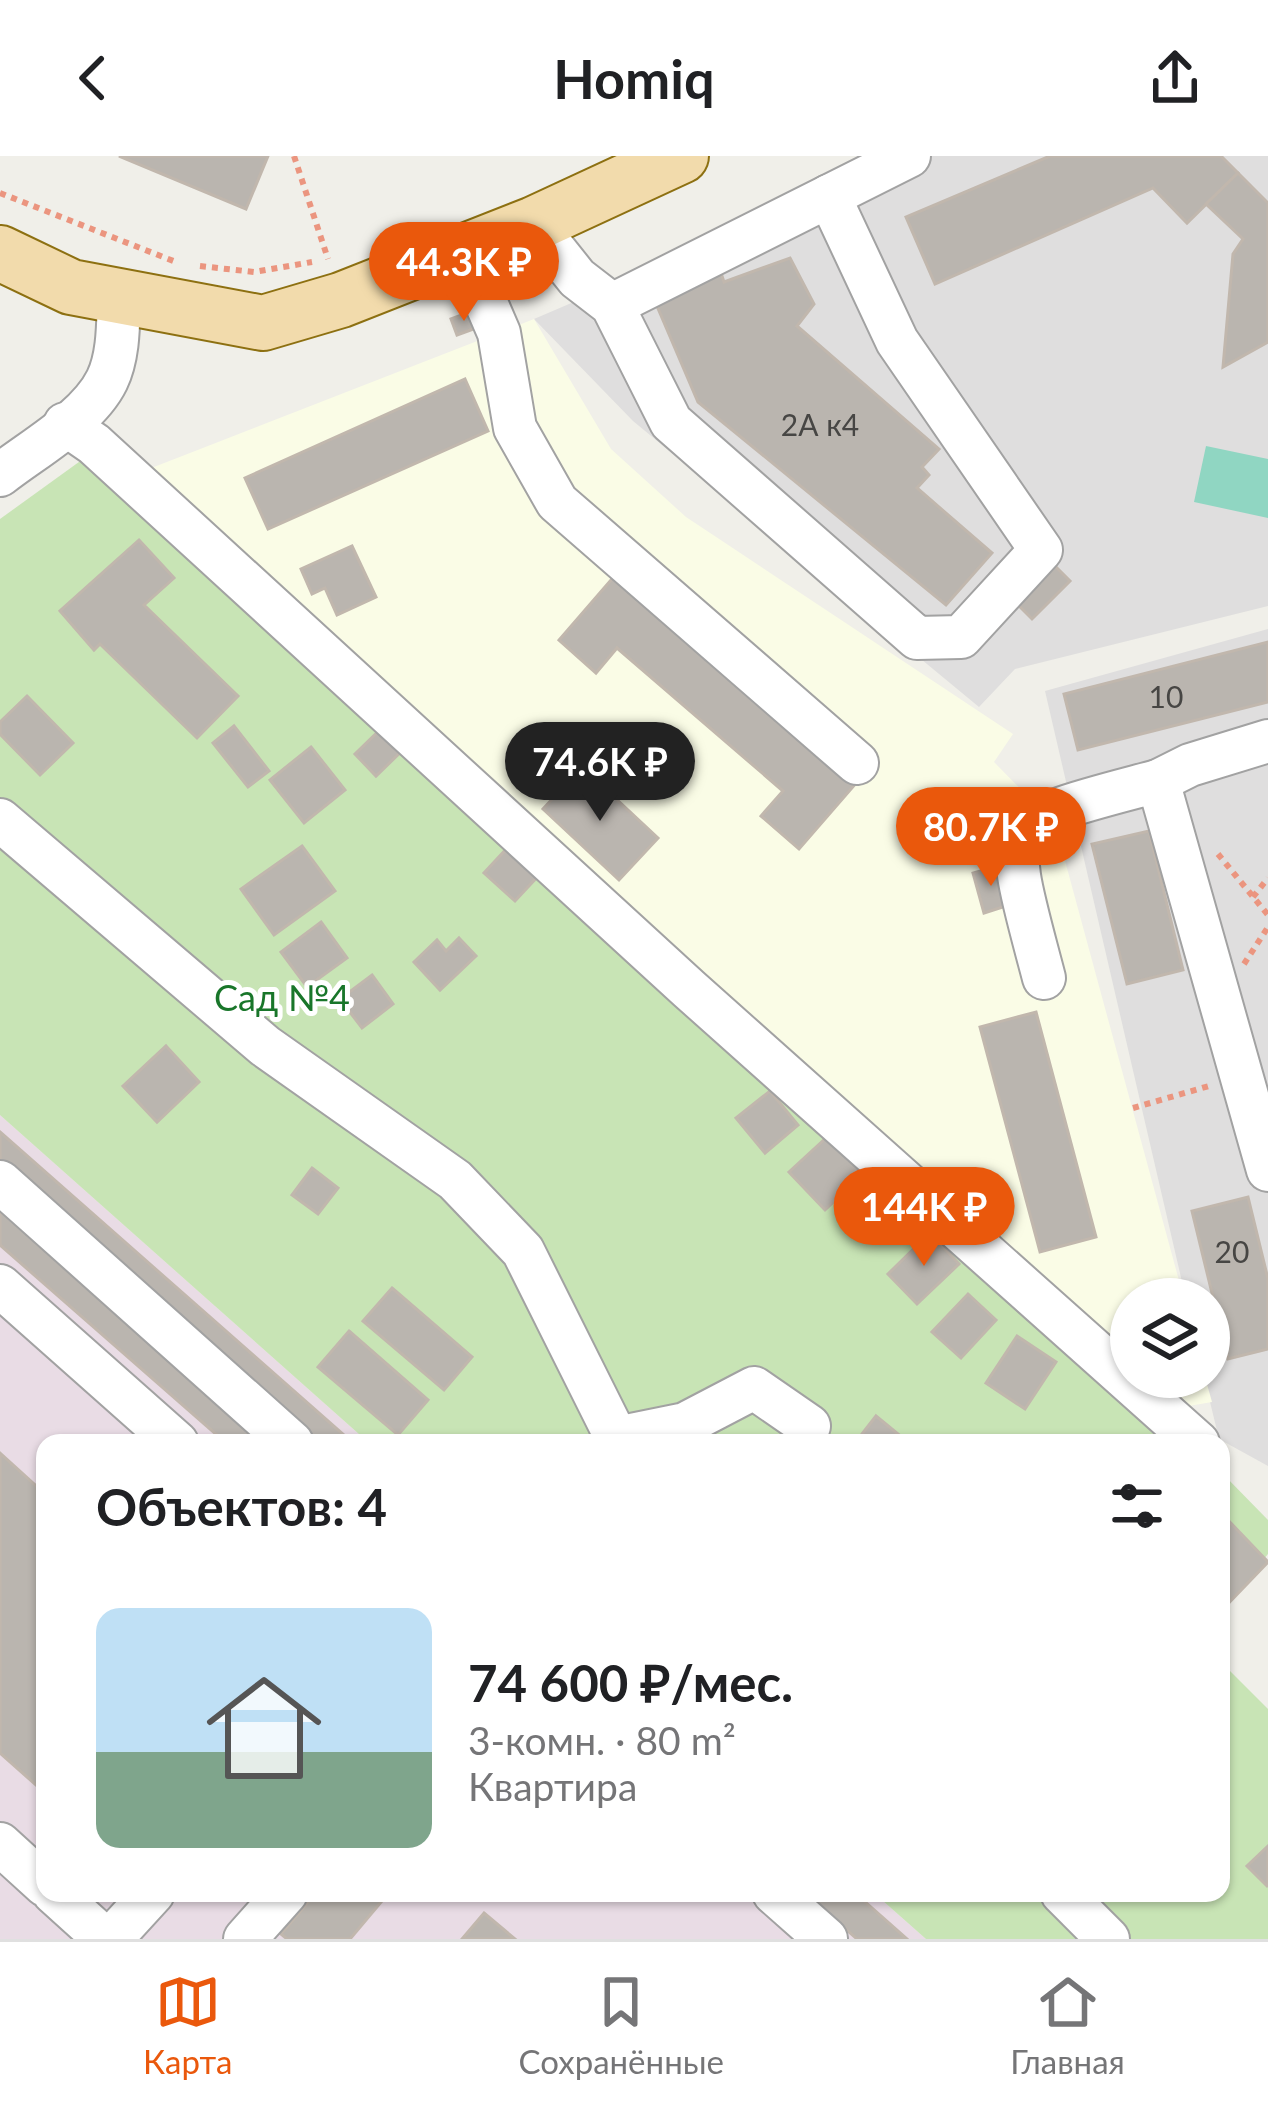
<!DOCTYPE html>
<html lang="ru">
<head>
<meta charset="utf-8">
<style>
	body { margin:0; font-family:Lato,sans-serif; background:#f2f2f2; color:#202124; height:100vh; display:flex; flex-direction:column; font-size:45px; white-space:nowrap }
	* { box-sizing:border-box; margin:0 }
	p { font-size:39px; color:#757577 }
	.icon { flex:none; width:66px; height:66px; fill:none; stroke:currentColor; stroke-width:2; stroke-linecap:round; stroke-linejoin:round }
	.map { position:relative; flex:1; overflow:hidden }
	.details { position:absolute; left:36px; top:1278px; width:1194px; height:468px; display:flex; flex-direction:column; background:#fff; border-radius:24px; box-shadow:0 3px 9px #0004 }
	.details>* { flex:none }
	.tools { position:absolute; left:1110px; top:1122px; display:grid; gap:24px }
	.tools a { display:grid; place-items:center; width:120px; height:120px; border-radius:50%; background:#fff; box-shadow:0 3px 9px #0004; font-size:60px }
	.price { position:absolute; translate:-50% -102px; padding:0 27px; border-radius:42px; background:#ea580c; color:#fff; font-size:39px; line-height:78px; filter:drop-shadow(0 3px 6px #0008) }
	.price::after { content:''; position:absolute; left:50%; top:72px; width:36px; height:27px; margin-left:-18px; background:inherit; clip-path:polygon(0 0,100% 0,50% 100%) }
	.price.active { background:#222; color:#fff }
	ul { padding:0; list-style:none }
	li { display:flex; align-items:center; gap:36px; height:300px; padding:0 60px }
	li+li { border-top:3px solid #e0e0e0 }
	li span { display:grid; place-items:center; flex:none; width:336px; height:240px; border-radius:24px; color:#555 }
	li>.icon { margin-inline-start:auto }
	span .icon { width:144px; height:144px; fill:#fffc; stroke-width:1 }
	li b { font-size:51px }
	h2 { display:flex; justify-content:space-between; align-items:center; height:144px; padding:0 60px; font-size:51px }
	header { display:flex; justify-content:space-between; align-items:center; height:156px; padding:0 60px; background:#fff; font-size:54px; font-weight:700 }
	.tab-bar { display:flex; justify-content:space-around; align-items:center; height:168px; border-top:3px solid #e0e0e0; background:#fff; font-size:33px; color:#757577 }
	.tab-bar a { display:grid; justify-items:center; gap:6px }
	.tab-bar .active { color:#ea580c }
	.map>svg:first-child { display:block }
	.residential { fill:#dfdede }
	.industrial { fill:#e9dce5 }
	.education { fill:#fafce6 }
	.grass { fill:#c8e4b5 }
	.pitch { fill:#90d6c2 }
	.building { fill:#bab5af; stroke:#c1b7ad; stroke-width:3 }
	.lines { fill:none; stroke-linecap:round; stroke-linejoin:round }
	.minor-casing { stroke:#a2a2a2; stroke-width:46 }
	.major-casing { stroke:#8d7011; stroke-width:58 }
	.path { stroke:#eb957f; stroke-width:6; stroke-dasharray:6 6; stroke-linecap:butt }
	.minor { stroke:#fff; stroke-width:42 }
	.major { stroke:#f2dbac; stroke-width:54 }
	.labels { text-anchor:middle; stroke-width:10; stroke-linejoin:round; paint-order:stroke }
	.number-label { font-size:30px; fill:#474644 }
	.park-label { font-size:36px; fill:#19762a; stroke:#fff }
</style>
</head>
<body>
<header><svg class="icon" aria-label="back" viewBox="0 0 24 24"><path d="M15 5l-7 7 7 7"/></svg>Homiq<svg class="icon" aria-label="share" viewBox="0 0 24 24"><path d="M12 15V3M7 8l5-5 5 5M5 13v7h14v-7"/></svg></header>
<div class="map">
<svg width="1268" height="1783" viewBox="0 0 1268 1783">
	<rect width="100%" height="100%" fill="#f0efe9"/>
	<g class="residential">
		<path d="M915,0h353v450l-253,63 -36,38 -346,-286 -99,-102z"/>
		<path d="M1268,473v837l-49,-27 -15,-62h5v-78h-23l-141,-608z"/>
	</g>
	<path class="industrial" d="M0,959l369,328h-324v450h829l52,46h-926z"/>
	<g class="education">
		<path d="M534,163l77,130 75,68 327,217 -19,28 61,62 129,475h-53v62l-995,-887z"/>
		<path d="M1149,1221h56l7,25 -29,5z"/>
	</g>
	<g class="grass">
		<path d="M90,298l1097,989h-818l-369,-328v-596z"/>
		<path d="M1221,1316l47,48v34l-47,55z"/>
		<path d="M1221,1506l47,47v230h-342l-52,-46h347z"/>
	</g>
	<path class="pitch" d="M1206,290l62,13v59l-74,-16z"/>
	<g class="building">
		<path d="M119,0h149l-22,53z"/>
		<path d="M1050,0h171l17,17 -51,50 -34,-35 -218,96 -29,-67z"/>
		<path d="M1238,17l30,30v139l-45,25 10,-113 10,-15 -37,-35z"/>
		<path d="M790,102l24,46 -17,22 142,123 -17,18 7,8 -12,13 75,65 -46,52 -248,-203 -44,-103 66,-29 4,12z"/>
		<path d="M470,156l6,16 -19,7 -6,-16z"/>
		<path d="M465,223l23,52 -220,98 -23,-51z"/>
		<path d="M139,384l35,38 -30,27 94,91 -41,42 -97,-94 -6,6 -34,-39z"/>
		<path d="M352,390l24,51 -39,18 -12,-27 -13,6 -11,-25z"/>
		<path d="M1049,404l21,21 -38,38 -21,-21z"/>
		<path d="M617,417l241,208 -59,68 -38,-33 22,-25 -166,-143 -21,25 -37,-33z"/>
		<path d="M1268,486v60l-190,48 -14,-56z"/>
		<path d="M27,540l46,47 -33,32 -40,-41v-12z"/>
		<path d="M386,568l21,22 -31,30 -21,-22z"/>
		<path d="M234,570l35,45 -21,16 -35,-44z"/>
		<path d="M311,591l34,43 -41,33 -34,-43z"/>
		<path d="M582,611l76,71 -39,42 -76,-71z"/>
		<path d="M1149,675l34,139 -56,14 -35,-140z"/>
		<path d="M511,688l30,29 -26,28 -31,-28z"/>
		<path d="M302,690l33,45 -61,44 -33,-46z"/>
		<path d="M998,710l11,39 -25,8 -11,-40z"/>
		<path d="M321,766l26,36 -40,29 -26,-35z"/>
		<path d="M459,782l17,18 -36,34 -26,-28 23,-22 9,11z"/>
		<path d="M372,819l21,29 -31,24 -22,-29z"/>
		<path d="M1036,856l60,225 -56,15 -60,-225z"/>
		<path d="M166,890l33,36 -42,40 -34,-36z"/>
		<path d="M770,935l28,34 -33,28 -29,-35z"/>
		<path d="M0,976l353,311h-39l-314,-277z"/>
		<path d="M827,981l36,37 -38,36 -36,-38z"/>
		<path d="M312,1012l26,20 -20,26 -26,-19z"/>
		<path d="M866,1031l23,21 -28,30 -23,-20z"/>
		<path d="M1248,1041l20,82v70l-40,10 -36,-148z"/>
		<path d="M0,1051l268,236h-42l-226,-198z"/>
		<path d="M930,1077l29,31 -42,40 -29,-30z"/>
		<path d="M392,1132l80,69 -28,33 -81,-69z"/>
		<path d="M968,1138l28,26 -35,38 -29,-26z"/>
		<path d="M349,1175l79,69 -30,35 -80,-68z"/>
		<path d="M1017,1180l39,26 -31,47 -39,-26z"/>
		<path d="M876,1260l33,27h-54z"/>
		<path d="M0,1297l45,41v299l-45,-40z"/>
		<path d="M1226,1362l42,44 -47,49v-88z"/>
		<path d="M1268,1690v39l-1,1 -20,-20z"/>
		<path d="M316,1737h56l10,8 -32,38h-63l-6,-5z"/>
		<path d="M805,1737h50l52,46h-50z"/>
		<path d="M484,1757l31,26h-53z"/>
	</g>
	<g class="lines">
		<g class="minor-casing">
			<g id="minor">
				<path d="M534,68l43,54 35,27 59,117 246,216 44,-1 80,-87 -144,-209 -68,-145"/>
				<path d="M464,96l35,81 16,95 42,74 300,261"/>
				<path d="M612,149l297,-149"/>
				<path d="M65,268l29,20 595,545 509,454"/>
				<path d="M0,319c33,-26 88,-56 107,-95 12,-25 11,-57 12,-84"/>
				<path d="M1268,585l-78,24 -32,16 110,389"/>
				<path d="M0,664l265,226 190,134 68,71 96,192"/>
				<path d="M1044,822c-43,-164 -51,-153 114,-197"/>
				<path d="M0,1026l292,261"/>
				<path d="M0,1130l177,157"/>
				<path d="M616,1282l69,-14 69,-36 55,38"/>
				<path d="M0,1688l45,41"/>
				<path d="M54,1737l51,46"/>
				<path d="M774,1737l52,46"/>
				<path d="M1062,1737l46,46"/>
				<path d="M111,1783l42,-46"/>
				<path d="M245,1783l41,-46"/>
			</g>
		</g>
		<g class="major-casing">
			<path id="major" d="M0,97l71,34 192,36 78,-23 193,-76 147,-68"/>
		</g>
		<g class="path">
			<path d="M294,0l34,103"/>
			<path d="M0,37l176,69"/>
			<path d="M200,110l54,6 58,-10"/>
			<path d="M1218,698l50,61"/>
			<path d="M1253,741l15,-19"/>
			<path d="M1244,808l24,-37"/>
			<path d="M1133,952l76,-22"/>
		</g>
		<use href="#minor" class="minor"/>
		<use href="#major" class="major"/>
	</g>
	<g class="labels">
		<g class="number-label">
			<text x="820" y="280">2А к4</text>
			<text x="1166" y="552">10</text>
			<text x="1232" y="1107">20</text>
		</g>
		<g class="park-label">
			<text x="282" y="855">Сад №4</text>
		</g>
	</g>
</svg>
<div class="tools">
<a><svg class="icon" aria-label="layers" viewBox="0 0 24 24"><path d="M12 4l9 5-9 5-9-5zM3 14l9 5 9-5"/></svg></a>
</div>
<b class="price" style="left:464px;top:168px">44.3K ₽</b>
<b class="price active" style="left:600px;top:668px">74.6K ₽</b>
<b class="price" style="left:991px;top:733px">80.7K ₽</b>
<b class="price" style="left:924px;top:1113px">144K ₽</b>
<section class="details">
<h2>Объектов: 4<svg class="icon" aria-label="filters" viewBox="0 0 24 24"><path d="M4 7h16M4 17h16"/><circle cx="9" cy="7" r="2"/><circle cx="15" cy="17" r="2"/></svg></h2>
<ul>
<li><span style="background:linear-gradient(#bfe0f5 60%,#7fa58c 0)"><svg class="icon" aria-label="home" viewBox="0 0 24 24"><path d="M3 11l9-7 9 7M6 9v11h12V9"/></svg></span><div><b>74 600 ₽/мес.</b><p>3-комн. · 80 m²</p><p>Квартира</p></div></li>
</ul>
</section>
</div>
<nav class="tab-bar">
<a class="active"><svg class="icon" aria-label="map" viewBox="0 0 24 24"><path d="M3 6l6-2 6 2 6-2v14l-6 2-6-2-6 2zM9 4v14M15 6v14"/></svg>Карта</a>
<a><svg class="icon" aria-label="saved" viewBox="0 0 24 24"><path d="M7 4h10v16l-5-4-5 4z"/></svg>Сохранённые</a>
<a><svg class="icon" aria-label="home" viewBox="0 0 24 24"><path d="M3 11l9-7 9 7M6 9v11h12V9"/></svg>Главная</a>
</nav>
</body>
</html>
